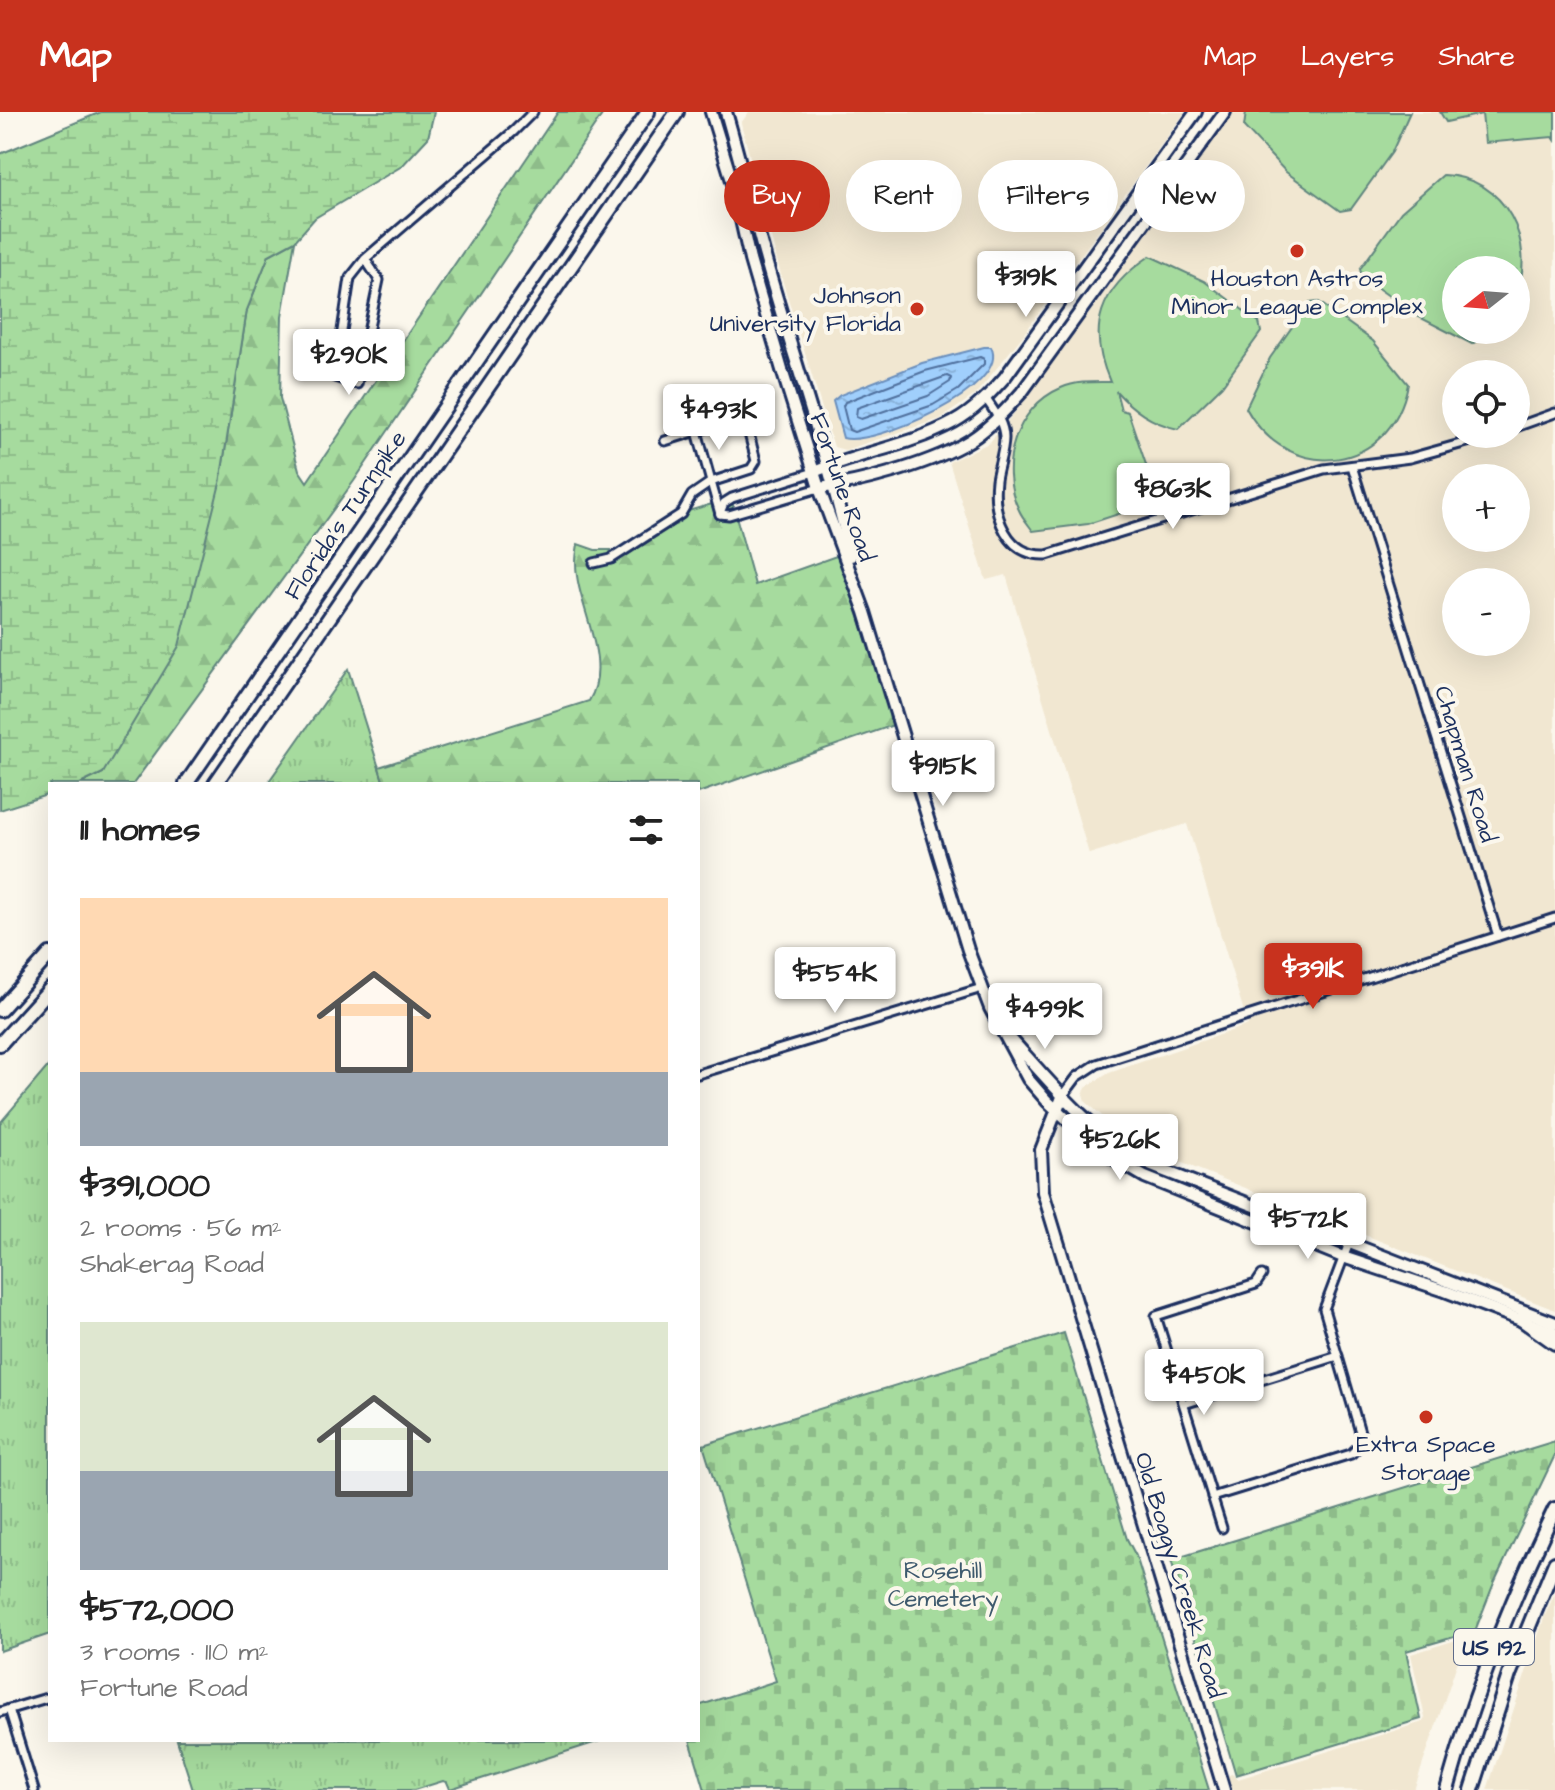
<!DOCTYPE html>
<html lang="en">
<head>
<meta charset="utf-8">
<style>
	body { margin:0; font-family:"Architects Daughter",sans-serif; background:#f2f2f2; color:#222; height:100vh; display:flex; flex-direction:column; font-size:30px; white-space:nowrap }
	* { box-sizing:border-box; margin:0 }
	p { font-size:26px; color:#767676 }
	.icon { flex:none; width:44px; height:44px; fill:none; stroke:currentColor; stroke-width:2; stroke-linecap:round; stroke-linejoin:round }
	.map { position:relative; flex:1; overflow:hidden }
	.details { position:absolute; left:48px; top:670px; width:652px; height:960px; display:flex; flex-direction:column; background:#fff; border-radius:0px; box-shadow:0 8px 32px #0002 }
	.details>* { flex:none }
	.guide { position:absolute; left:724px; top:48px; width:710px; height:72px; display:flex; gap:16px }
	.needle { width:52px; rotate:253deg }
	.fabs { position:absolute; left:1442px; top:144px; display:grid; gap:16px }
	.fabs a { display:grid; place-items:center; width:88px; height:88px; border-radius:50%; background:#fff; box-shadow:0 8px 32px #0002; font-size:40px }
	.price { position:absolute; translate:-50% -68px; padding:0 18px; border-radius:8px; background:#fff; color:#222; font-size:26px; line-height:52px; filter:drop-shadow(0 2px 4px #0008) }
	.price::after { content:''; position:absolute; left:50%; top:48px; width:24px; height:18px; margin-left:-12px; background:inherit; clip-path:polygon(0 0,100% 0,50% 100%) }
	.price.current { background:#c8321e; color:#fff }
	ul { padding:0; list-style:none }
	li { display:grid; align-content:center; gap:16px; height:424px; padding:0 32px }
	li span { display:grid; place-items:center; height:248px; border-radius:0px; color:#555 }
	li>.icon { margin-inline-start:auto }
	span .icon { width:144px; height:144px; fill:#fffc; stroke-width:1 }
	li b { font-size:34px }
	h2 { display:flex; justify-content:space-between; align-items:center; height:96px; padding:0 32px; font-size:34px }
	.chip { padding:0 28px; border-radius:36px; background:#fff; box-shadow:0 8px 32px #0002; font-size:28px; line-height:72px }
	.chip.current { background:#c8321e; color:#fff }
	header { display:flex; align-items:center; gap:48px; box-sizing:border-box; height:112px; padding:0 40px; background:#c8321e; color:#fff }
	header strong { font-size:38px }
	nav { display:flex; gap:44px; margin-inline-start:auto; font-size:28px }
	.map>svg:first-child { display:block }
	.built { fill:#f1e7d1; fill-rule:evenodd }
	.grass { fill:url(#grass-tufts); stroke:#60857e; stroke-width:2 }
	.forest { fill:url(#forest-firs); stroke:#60857e; stroke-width:2 }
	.wetland { fill:url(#wetland-marsh); stroke:#60857e; stroke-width:2 }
	.cemetery { fill:url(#cemetery-stones); stroke:#60857e; stroke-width:2 }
	.pitch { fill:#a6db9e; stroke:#60857e; stroke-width:2 }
	.water { fill:url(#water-ripples); stroke:#6b8fbd; stroke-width:2 }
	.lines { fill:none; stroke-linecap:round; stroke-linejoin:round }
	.shore { stroke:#506f9d; stroke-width:2 }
	.street-casing { stroke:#1b2f5e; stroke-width:13 }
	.secondary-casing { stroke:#1b2f5e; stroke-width:16 }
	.highway-casing { stroke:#1b2f5e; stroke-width:18 }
	.street { stroke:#fbf7ec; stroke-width:7 }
	.secondary { stroke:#fbf7ec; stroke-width:10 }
	.highway { stroke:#fbf7ec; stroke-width:12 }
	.poi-dot { fill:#c8321e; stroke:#fbf7ec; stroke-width:3 }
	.labels { text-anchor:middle; stroke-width:8; stroke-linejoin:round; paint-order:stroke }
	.shield { fill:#fbf7ec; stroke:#5e6b89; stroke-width:2 }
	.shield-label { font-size:22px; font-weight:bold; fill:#1b2f5e }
	.poi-label { font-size:24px; fill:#1b2f5e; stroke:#fbf7ec }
	.street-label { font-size:24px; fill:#1b2f5e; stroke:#fbf7ec }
	.park-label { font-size:24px; fill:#3e5a6e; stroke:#fbf7ec }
</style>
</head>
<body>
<header>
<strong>Map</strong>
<nav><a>Map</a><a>Layers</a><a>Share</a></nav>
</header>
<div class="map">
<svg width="1555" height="1678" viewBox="0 0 1555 1678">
	<defs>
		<pattern id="grass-tufts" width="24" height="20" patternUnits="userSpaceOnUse" patternTransform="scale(2)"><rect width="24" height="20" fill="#a6db9e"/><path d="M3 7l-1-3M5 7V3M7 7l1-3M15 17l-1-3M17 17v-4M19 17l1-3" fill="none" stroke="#8ebc8a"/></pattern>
		<pattern id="forest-firs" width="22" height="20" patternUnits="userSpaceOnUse" patternTransform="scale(2)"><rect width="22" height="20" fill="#a6db9e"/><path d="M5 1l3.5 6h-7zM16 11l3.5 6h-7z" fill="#8ebc8a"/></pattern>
		<pattern id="wetland-marsh" width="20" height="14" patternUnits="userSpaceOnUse" patternTransform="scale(2)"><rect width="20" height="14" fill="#a6db9e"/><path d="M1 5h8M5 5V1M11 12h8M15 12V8" fill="none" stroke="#8ebc8a"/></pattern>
		<pattern id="cemetery-stones" width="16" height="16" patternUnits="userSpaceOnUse" patternTransform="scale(2)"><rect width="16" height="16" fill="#a6db9e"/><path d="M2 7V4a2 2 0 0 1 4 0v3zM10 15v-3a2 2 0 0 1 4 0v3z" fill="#8ebc8a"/></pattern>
		<pattern id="water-ripples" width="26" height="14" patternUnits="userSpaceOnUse" patternTransform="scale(2)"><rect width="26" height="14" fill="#a0cffc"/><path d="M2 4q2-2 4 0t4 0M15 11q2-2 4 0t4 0" fill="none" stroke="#89b2da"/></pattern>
	</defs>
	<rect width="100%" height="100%" fill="#fbf7ec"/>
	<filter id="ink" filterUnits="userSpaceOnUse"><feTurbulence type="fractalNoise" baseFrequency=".0125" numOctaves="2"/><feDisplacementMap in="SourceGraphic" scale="16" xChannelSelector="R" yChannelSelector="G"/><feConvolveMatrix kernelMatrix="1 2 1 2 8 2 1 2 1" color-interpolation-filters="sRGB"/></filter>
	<g filter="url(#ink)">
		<g class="built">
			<path d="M749,0h436l-164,226 -46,57 -35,24 -95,31 -11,-3 -52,-168 -41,-156z"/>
			<path d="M1232,0h323v1198l-398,-157 -42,-26 -30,-26 -2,-7 3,-7 23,-14 139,-48 -61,-201 -98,30 -83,-279 -20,5 -37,-118 40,-19 27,-32zM1456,158h60v60h-60zM1456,262h60v60h-60zM1456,366h60v60h-60zM1456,470h60v60h-60z"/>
			<path d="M1555,1481v197h-68l58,-175z"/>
			<path d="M1466,1525l-52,153h-185l-4,-14 7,-2 6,5 185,-57 2,-4 -14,-64z"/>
		</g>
		<g class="grass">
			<path d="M348,557l36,115h-117z"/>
			<path d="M50,952v570l-50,17v-528z"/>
			<path d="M177,1628h426l-153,49 -3,-7 -4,-1 -29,9h-221z"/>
		</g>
		<g class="forest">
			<path d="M558,0h46l-250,369 -221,303h-53l23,-11 117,-290 27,-173 22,-55 26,-14 -13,75 -2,82 19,72 8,12z"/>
			<path d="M731,386l24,87 84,-30 55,170 -196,68v-9h-314l-5,-17 210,-66c25,-41 -13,-95 -13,-138 0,-6 1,-13 2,-19l17,6h16l-2,6 -20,4 2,8 23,-5 69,-44 5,-8 24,-7 4,15 9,-2 -4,-16z"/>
		</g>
		<path class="wetland" d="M101,0h333l-6,26 -26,28 -87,52 -20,23 -26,14 -22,55 -27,173 -41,163 -76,127 -23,11h-30v10l-50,16v-656z"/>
		<g class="cemetery">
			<path d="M1064,1221l63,206 9,17 73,234h-504l-15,-50h8v-34l78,-25 -73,-236z"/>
			<path d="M1555,1329v14l-61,128 -19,48 -69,20 15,68 -185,56 -65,-215z"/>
		</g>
		<g class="pitch">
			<path d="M1246,0h164l-18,40 -41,57 -11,2 -54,-39 -42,-45z"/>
			<path d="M1440,0h115v28l-2,-3 -68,6 -3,-29 -36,8z"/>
			<path d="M1443,63c63,2 94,67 73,123v-28h-60v60h38l-22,14 -55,-28 -55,-39 -2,-8 41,-57z"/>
			<path d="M1150,144l54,25 55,41 2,10 -39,54 -44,43c-27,-6 -45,-19 -62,-38l5,19 7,2 28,82 -4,9 -64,21 -55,7c-5,-7 -11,-14 -14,-21 -22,-44 -3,-103 42,-122 16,-7 33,-6 49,-6 -24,-55 -10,-93 40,-126z"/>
			<path d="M1319,190l54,39 35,43c-17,89 -119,102 -162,24l24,-50 39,-55z"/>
		</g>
		<path class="water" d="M984,235h7c21,40 -117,100 -148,91l-10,-37 7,-6 82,-32z"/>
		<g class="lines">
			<g class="shore">
				<path d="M980,245l4,2v5l-26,26 -25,15 -79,27 -5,-2 -6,-24 2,-4 80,-31z"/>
				<path d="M947,264l4,2 -1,4 -22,14 -67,23 -5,-2 1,-9z"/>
			</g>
			<g class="street-casing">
				<g id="street">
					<path d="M365,147l14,21 -22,104 -22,-7 15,-99 15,-19 149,-128 19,-19"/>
					<path d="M986,287c8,12 18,24 18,39 0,14 -6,28 -8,42 -4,36 11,77 51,75l277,-86 86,-11 86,-24"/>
					<path d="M1516,315l39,-14"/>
					<path d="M665,329l76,-24 5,5 10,39 -5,8 -40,13 9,32"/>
					<path d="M1352,354l146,470"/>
					<path d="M720,401l4,-10 8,-5 82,-26"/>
					<path d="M720,402l9,1 90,-27"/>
					<path d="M594,451l17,-4 70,-45 11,-19 19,-13 -14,-51"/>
					<path d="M698,962l284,-86"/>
					<path d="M1062,985l15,-20 20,-13 458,-146"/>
					<path d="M1184,1292l154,-48"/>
					<path d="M1212,1385l139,-43 9,-9v-13l-36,-123 25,-66"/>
					<path d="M1222,1416l-66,-212 100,-32 6,-9"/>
					<path d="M9,1597l25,81"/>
					<path d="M0,1600l50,-15"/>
				</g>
			</g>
			<g class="secondary-casing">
				<g id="secondary">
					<path d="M711,0l22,72 17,76 32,110 37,118 46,124 103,338 22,58 38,71 19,22 39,36 25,20 34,20 198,80 102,34 110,42"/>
					<path d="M726,0c16,55 29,111 45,166 27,93 58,184 80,278"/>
					<path d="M814,360c45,-19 96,-26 140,-50 20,-11 36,-28 51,-45l191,-265"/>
					<path d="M819,376c42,-5 106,-23 143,-43 23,-12 43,-34 60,-53l203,-280"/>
					<path d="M1012,928c44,49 80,94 140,126l403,157"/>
					<path d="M1062,985l-21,53 2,42 181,598"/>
				</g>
			</g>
			<g class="highway-casing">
				<g id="highway">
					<path d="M186,672l462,-672"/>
					<path d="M215,672l462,-672"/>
					<path d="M0,898l50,-56"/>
					<path d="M0,932l50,-55"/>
					<path d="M1521,1207l34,24"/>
					<path d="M1447,1678c27,-97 64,-190 108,-281"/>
					<path d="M1472,1678l37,-115 46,-112"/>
				</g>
			</g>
			<use href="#street" class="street"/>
			<use href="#secondary" class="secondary"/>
			<use href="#highway" class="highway"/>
		</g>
	</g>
	<g class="poi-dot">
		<circle cx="1297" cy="139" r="8"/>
		<circle cx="917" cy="197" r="8"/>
		<circle cx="1426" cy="1305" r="8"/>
	</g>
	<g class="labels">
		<rect class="shield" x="1454" y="1517" width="80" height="36" rx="6"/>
		<g class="shield-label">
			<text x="1494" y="1543">US 192</text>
		</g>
		<g class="poi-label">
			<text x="1297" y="174">Houston Astros<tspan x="1297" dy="28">Minor League Complex</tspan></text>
			<text x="901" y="191" text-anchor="end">Johnson<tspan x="901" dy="28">University Florida</tspan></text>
			<text x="1426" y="1340">Extra Space<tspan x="1426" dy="28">Storage</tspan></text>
		</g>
		<g class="street-label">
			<text transform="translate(843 375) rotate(71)" y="8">Fortune Road</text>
			<text transform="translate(345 403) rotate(-56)" y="8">Florida's Turnpike</text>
			<text transform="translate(1466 652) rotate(73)" y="8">Chapman Road</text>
			<text transform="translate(1180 1463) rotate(73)" y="8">Old Boggy Creek Road</text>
		</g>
		<g class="park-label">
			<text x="943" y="1466">Rosehill<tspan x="943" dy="28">Cemetery</tspan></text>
		</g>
	</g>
</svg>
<div class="fabs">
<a><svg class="needle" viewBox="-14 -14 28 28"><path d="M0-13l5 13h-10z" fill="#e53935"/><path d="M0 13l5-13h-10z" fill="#767676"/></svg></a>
<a><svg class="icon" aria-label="locate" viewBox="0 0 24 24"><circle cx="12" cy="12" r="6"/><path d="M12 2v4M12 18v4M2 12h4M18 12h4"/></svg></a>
<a>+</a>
<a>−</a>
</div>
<b class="price" style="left:1026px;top:207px">$319K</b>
<b class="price" style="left:349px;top:285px">$290K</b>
<b class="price" style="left:719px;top:340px">$493K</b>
<b class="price" style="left:1173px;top:419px">$863K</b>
<b class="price" style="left:943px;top:696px">$915K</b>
<b class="price current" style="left:1313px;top:899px">$391K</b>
<b class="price" style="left:835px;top:903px">$554K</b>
<b class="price" style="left:1045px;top:939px">$499K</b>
<b class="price" style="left:1120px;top:1070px">$526K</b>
<b class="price" style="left:1308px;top:1149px">$572K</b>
<b class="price" style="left:1204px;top:1305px">$450K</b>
<div class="guide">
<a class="chip current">Buy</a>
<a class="chip">Rent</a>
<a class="chip">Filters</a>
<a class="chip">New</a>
</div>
<section class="details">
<h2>11 homes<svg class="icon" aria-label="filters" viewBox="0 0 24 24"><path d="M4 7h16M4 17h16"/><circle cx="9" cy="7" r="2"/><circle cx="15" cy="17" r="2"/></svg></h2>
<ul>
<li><span style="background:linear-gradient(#ffd9b3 70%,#9aa5b1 0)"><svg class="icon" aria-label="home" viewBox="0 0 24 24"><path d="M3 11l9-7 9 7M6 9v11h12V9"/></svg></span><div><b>$391,000</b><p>2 rooms · 56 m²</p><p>Shakerag Road</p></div></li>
<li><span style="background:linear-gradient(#dfe7d0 60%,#9aa5b1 0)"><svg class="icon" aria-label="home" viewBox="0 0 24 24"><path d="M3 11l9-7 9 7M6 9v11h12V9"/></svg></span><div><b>$572,000</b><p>3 rooms · 110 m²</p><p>Fortune Road</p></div></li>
</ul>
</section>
</div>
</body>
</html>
